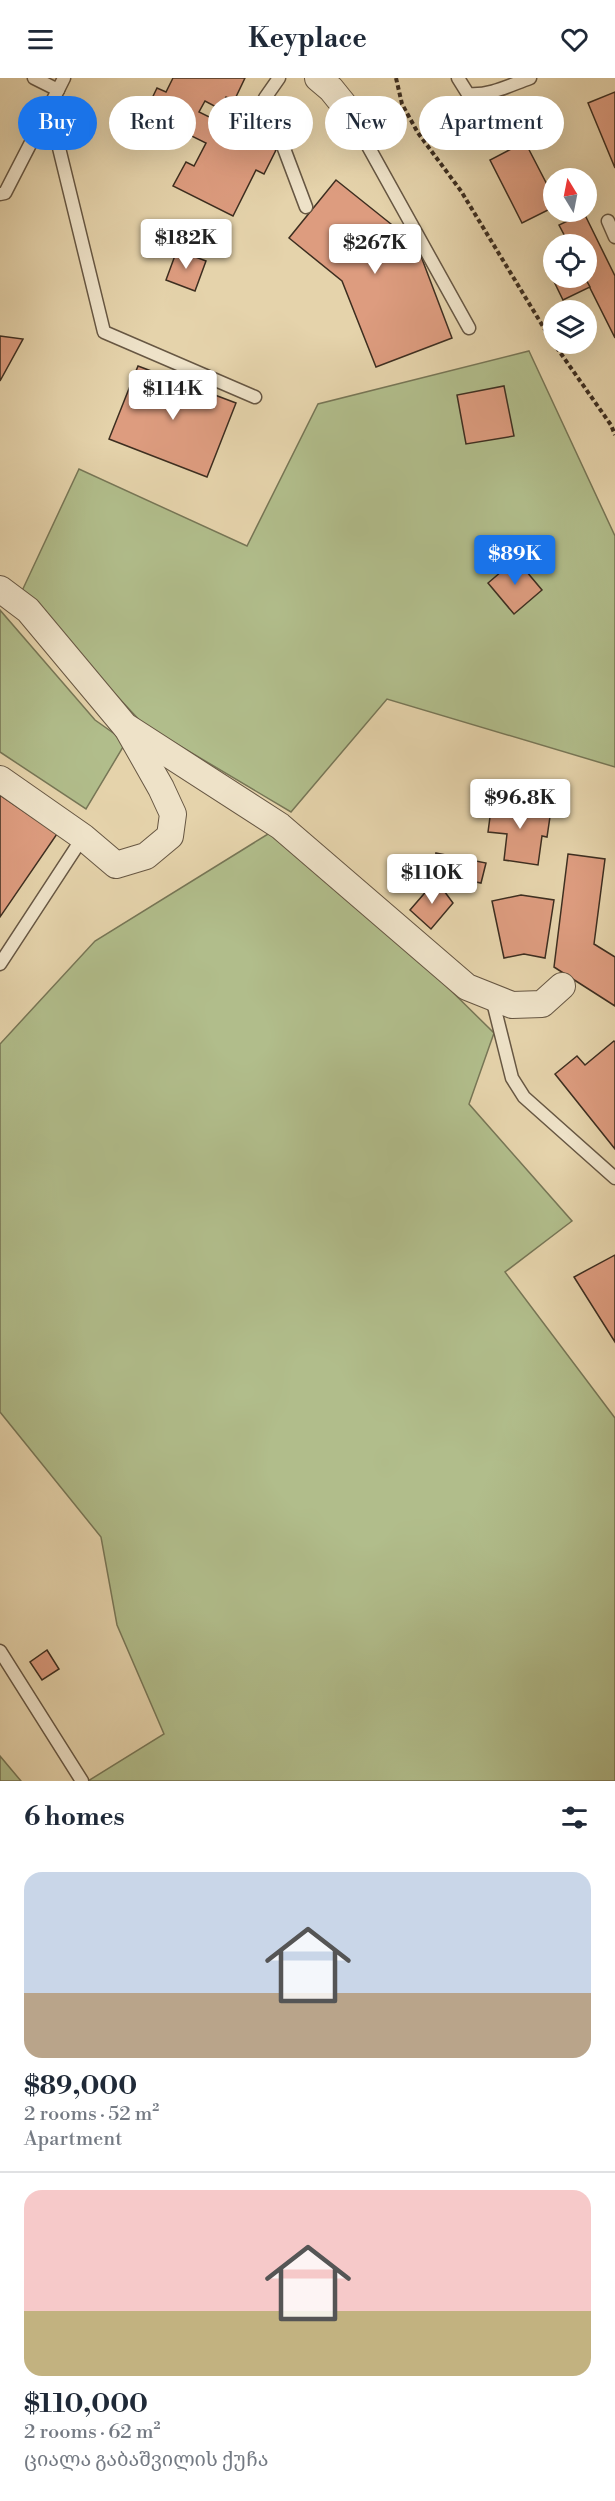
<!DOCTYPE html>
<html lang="en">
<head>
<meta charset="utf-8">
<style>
	body { margin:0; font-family:"Libre Bodoni","Noto Serif Georgian",serif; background:#f6f6f7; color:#1f2937; height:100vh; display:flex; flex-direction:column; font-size:22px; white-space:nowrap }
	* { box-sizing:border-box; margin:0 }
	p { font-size:20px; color:#747a83 }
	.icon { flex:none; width:33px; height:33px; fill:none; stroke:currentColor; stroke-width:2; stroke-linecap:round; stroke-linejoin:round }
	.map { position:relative; height:1703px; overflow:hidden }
	.details { display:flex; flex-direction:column; background:#fff; flex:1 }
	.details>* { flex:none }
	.top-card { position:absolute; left:18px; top:18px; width:579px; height:54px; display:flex; gap:12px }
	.needle { width:39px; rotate:350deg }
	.controls { position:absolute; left:543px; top:90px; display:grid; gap:12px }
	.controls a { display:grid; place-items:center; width:54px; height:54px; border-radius:50%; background:#fff; box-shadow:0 6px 24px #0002; font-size:30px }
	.price { position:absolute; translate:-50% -51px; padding:0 14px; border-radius:6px; background:#fff; color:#222; font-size:20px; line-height:39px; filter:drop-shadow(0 2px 3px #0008) }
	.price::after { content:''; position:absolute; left:50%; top:36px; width:18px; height:14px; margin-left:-9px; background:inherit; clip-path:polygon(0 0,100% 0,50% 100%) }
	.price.current { background:#1a73e8; color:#fff }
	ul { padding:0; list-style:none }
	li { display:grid; align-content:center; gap:12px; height:318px; padding:0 24px }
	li+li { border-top:2px solid #e0e1e3 }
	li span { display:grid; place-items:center; height:186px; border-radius:18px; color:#555 }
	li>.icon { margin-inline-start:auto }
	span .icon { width:108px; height:108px; fill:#fffc; stroke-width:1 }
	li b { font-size:26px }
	h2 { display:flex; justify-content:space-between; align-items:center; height:72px; padding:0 24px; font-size:26px }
	.pill { padding:0 21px; border-radius:27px; background:#fff; box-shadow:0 6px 24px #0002; font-size:21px; line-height:54px }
	.pill.current { background:#1a73e8; color:#fff }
	header { display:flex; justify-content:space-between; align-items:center; height:78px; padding:0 24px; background:#fff; font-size:27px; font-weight:700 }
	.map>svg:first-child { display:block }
	.green { fill:#b1bd8b; stroke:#777656; stroke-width:1.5 }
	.building { fill:#dd9c7f; stroke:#3d2e20; stroke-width:1.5 }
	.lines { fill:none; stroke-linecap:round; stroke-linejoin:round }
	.service-casing { stroke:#675743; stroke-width:15 }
	.minor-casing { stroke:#675743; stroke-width:28 }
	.path { stroke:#3d2e20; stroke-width:4; stroke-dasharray:4.5 3; stroke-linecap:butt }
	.service { stroke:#eee2c8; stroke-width:12 }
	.minor { stroke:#eee2c8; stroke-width:26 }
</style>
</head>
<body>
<header><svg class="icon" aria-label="menu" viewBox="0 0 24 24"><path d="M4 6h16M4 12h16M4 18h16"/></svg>Keyplace<svg class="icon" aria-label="heart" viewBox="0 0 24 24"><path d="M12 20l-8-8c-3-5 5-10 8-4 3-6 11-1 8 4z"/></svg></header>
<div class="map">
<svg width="615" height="1703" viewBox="0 0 615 1703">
	<rect width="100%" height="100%" fill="#e5d3ab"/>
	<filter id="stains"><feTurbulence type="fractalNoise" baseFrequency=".00333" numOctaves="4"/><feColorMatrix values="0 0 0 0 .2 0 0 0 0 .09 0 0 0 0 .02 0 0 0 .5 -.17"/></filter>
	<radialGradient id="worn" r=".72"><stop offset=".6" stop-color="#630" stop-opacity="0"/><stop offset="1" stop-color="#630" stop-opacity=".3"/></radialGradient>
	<g class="green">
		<path d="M529,273l86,185v231l-228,-68 -96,113 -148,-88 -122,-131 58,-124 168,77 71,-142z"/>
		<path d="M0,532l95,110 31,22 -40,67 -86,-57z"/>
		<path d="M273,753l152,134 69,68 -25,71 103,117 -67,51 110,146v363h-527l76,-47 -47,-109 -16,-88 -101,-125v-368l95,-103z"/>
		<path d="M0,1678l21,25h-21z"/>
	</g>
	<g class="building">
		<path d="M173,0h72l-11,23 -8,-4 -6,12 -15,-8 -6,11 77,38 -12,24 -8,-4 -23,46 -60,-30 13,-24 8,4 12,-23 -61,-30 12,-25 9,4z"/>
		<path d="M615,14v76l-27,-65z"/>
		<path d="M520,21l19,37 -26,13 -18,-37z"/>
		<path d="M525,64l29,56v9l-32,16 -32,-63z"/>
		<path d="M336,102l75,60 -18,21 26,-10 33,87 -76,29 -34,-86 -53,-43z"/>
		<path d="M584,135l31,63v62l-30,-60 1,-34h-17l-10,-19z"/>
		<path d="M177,172l29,11 -11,30 -29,-11z"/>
		<path d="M554,183v17h31l5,9 -27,13 -17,-35z"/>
		<path d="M0,258l23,3 -23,42z"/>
		<path d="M138,288l98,37 -29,74 -98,-38z"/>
		<path d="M504,308l10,50 -48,8 -9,-49z"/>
		<path d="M516,481l26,31 -28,24 -26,-31z"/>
		<path d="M0,717l57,39 -57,83z"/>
		<path d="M492,724l59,8 -4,27 -5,-1 -4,29 -34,-5 3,-26 -19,-2z"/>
		<path d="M436,775l50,10 -5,20 -49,-10z"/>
		<path d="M568,776l37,5 -11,85 21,13v49l-61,-39z"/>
		<path d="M436,802l17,23 -22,26 -21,-19z"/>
		<path d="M521,817l33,5 -9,58 -21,-4 -20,4 -12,-57z"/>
		<path d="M614,963l1,1v107l-60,-75 22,-18 8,9z"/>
		<path d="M615,1177v87l-41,-65z"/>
		<path d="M47,1572l12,19 -17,11 -12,-18z"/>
	</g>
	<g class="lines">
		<g class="service-casing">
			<g id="service">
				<path d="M279,0l-14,20 41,109"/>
				<path d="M458,0l10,16c22,2 42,-9 62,-16"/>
				<path d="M58,12l6,-12"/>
				<path d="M49,29l55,225 151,65"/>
				<path d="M348,32l121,218"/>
				<path d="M0,116l5,-1 53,-103 -24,-12"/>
				<path d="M608,143l7,16"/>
				<path d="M0,886l83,-127"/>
				<path d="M492,920l20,80 12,19 91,81"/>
				<path d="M0,1573l82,130"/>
			</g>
		</g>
		<g class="minor-casing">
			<g id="minor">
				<path d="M318,0l13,11 17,21"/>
				<path d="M0,511l28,21 97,116 155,100 187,161 45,18 30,-1 20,-18"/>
				<path d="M0,701l83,58 33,28 30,-9 24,-20 3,-22 -12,-26 -34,-60"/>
			</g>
		</g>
		<path class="path" d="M396,0l6,26 16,29 43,58 89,147 61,87 4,10"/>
		<use href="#service" class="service"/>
		<use href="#minor" class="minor"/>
	</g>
	<rect width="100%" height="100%" filter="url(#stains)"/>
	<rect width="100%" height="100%" fill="url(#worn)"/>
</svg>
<div class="controls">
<a><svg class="needle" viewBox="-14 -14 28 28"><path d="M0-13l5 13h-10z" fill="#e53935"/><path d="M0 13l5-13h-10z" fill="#747a83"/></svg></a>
<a><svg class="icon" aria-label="locate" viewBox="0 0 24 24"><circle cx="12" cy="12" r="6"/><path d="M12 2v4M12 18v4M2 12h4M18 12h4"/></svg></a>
<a><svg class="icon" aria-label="layers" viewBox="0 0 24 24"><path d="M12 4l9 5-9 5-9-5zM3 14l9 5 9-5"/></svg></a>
</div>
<b class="price" style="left:186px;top:192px">$182K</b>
<b class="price" style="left:375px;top:197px">$267K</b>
<b class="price" style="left:173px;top:343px">$114K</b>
<b class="price current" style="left:515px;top:508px">$89K</b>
<b class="price" style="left:520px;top:752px">$96.8K</b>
<b class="price" style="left:432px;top:827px">$110K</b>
<div class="top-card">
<a class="pill current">Buy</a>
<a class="pill">Rent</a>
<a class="pill">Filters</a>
<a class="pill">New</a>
<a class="pill">Apartment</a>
</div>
</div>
<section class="details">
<h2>6 homes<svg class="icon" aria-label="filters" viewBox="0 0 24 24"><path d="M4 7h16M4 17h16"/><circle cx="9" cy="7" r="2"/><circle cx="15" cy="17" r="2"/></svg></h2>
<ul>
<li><span style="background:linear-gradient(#c9d6e8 65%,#b9a48a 0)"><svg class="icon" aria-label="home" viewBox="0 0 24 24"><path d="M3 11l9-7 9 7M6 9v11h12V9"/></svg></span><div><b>$89,000</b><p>2 rooms · 52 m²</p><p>Apartment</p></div></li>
<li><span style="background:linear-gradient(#f6c9c9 65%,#c2b280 0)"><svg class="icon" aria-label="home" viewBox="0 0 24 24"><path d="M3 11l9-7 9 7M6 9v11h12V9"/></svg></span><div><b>$110,000</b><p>2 rooms · 62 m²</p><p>ციალა გაბაშვილის ქუჩა</p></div></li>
</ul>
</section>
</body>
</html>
